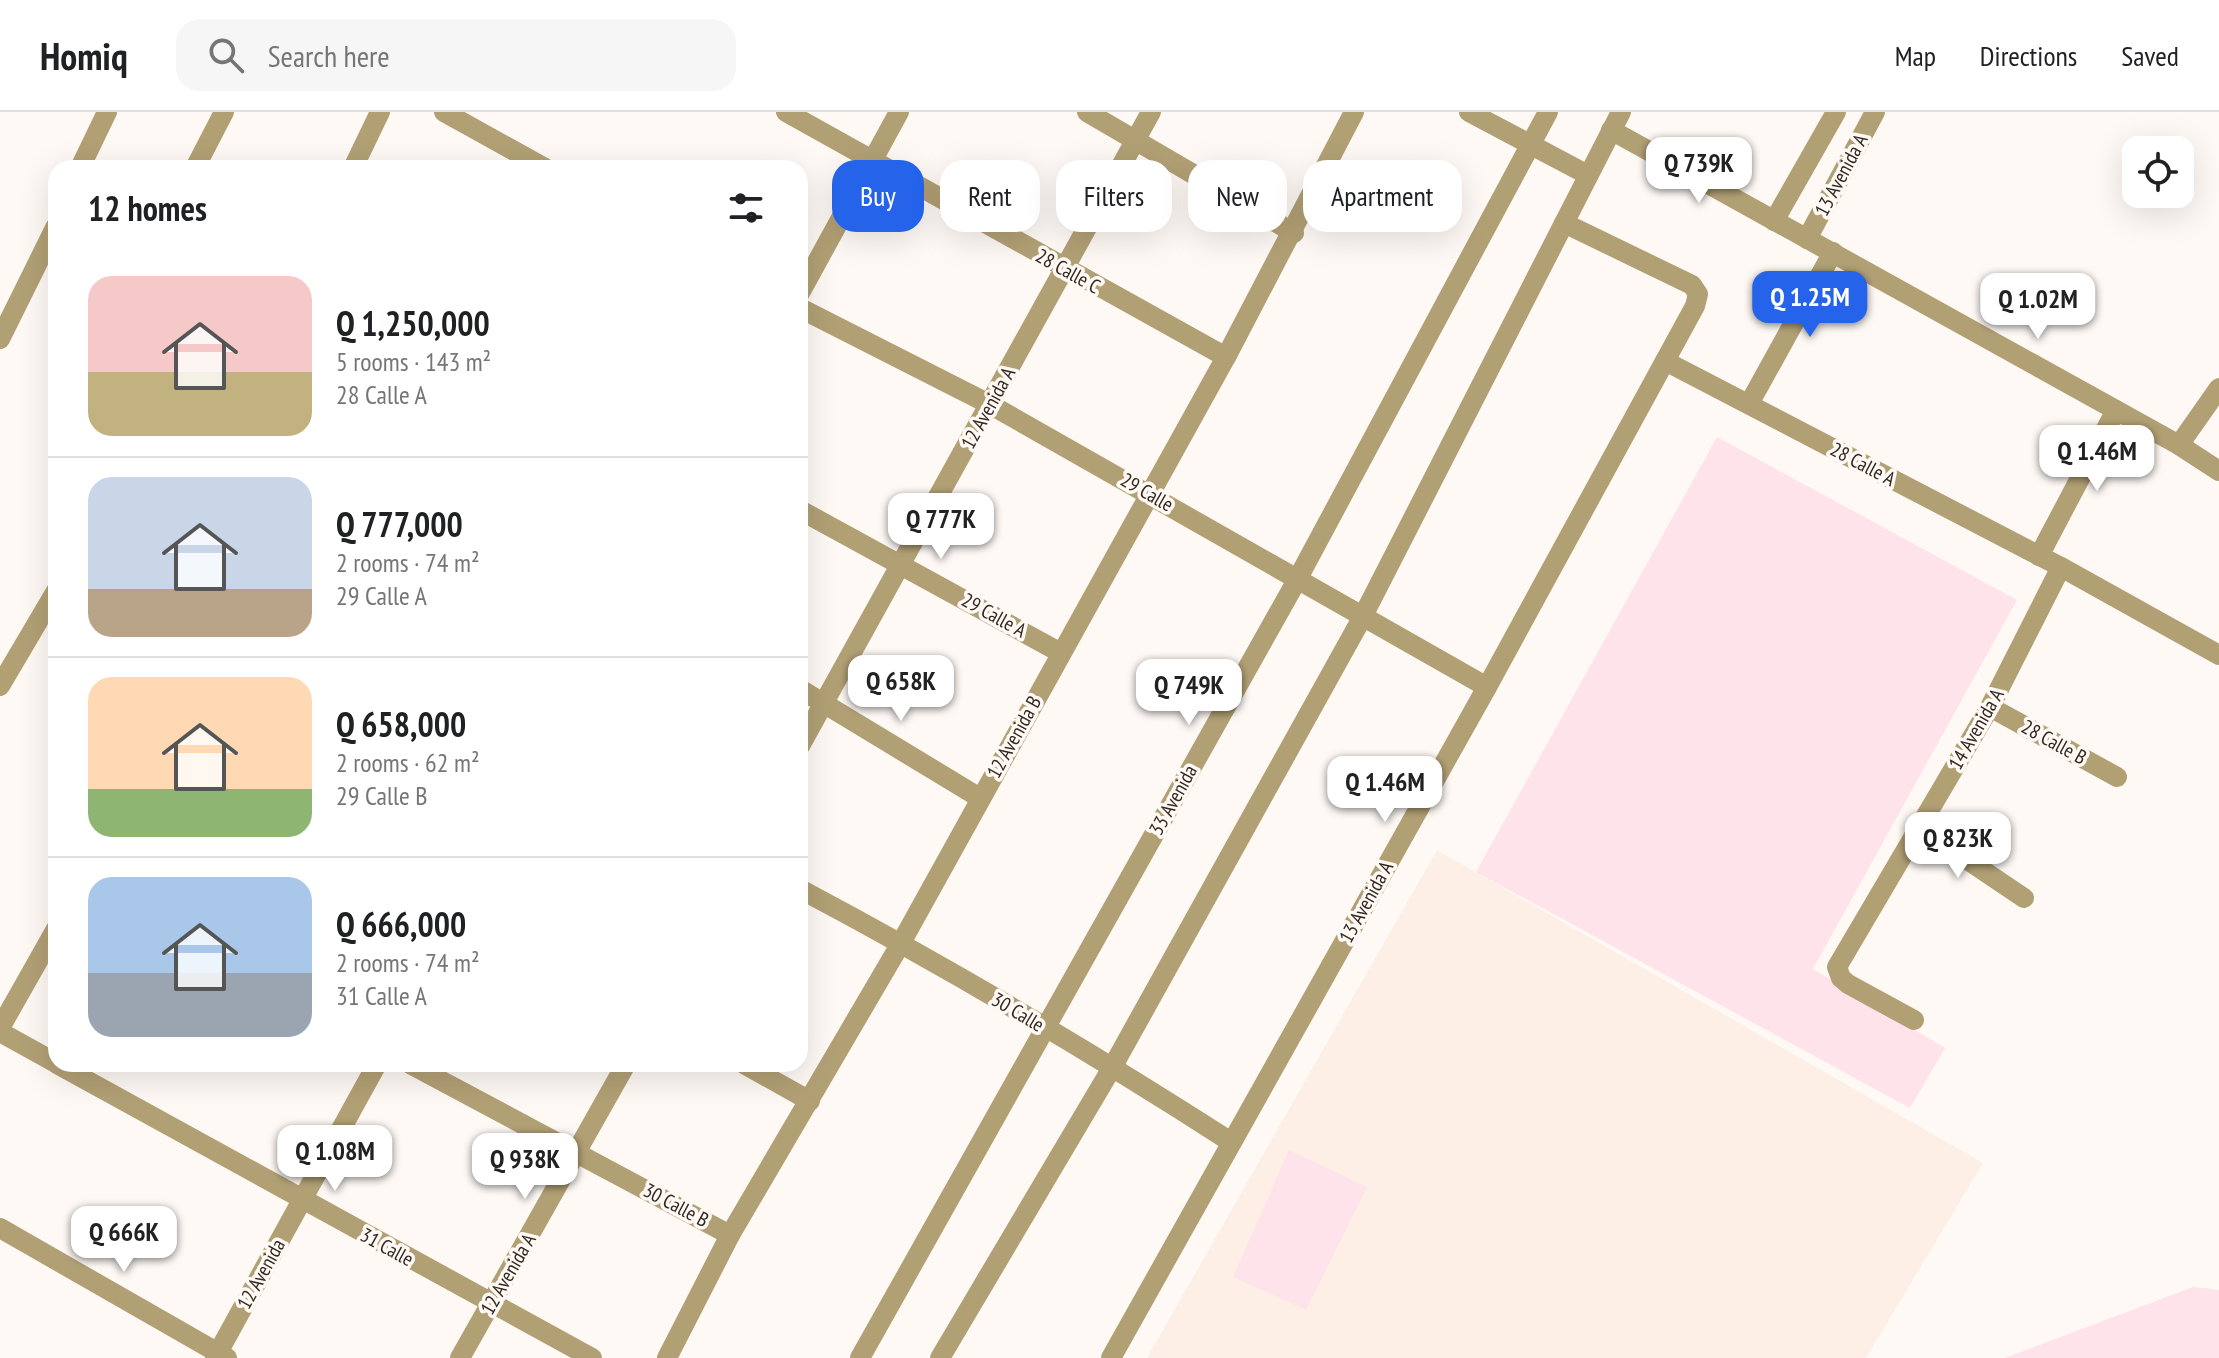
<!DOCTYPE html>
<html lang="en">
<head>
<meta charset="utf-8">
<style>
	body { margin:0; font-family:"PT Sans Narrow",sans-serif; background:#f6f6f6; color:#202124; height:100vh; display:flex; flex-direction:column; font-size:30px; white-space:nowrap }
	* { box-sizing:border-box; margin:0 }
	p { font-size:26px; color:#757577 }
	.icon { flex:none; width:44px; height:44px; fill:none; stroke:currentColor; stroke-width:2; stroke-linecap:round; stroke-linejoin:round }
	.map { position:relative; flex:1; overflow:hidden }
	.drawer { position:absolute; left:48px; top:48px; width:760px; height:912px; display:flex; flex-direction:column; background:#fff; border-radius:24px; box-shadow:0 8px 32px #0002 }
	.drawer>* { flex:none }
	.banner { position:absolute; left:832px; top:48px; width:760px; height:72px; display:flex; gap:16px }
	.fabs { position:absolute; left:2122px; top:24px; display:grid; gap:16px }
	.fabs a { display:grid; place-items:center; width:72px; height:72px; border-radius:16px; background:#fff; box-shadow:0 8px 32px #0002; font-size:40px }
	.price { position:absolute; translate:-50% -68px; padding:0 18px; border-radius:16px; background:#fff; color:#222; font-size:26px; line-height:52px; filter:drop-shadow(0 2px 4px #0008) }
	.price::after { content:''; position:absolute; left:50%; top:48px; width:24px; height:18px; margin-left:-12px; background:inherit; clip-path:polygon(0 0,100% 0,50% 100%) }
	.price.active { background:#2563eb; color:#fff }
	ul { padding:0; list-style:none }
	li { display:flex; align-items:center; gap:24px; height:200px; padding:0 40px }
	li+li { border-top:2px solid #e0e0e0 }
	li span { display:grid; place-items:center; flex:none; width:224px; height:160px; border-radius:24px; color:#555 }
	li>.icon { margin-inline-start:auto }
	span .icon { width:96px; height:96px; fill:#fffc; stroke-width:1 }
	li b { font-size:34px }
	h2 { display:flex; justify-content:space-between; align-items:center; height:96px; padding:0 40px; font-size:34px }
	.chip { padding:0 28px; border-radius:24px; background:#fff; box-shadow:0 8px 32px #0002; font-size:28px; line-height:72px }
	.chip.active { background:#2563eb; color:#fff }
	header { display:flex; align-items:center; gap:48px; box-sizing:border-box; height:112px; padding:0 40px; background:#fff; border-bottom:2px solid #e0e0e0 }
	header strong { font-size:38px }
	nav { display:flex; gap:44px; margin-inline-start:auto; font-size:28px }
	.search { width:560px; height:72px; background:#f6f6f6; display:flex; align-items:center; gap:20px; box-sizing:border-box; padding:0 28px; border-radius:24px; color:#757577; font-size:30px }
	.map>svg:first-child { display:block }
	.built { fill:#fdefe5 }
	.green { fill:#fee3ea }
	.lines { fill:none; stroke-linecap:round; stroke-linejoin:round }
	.minor { stroke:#b2a075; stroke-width:20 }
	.labels { text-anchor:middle; stroke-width:7; stroke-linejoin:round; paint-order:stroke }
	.street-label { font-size:20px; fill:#322820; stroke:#fef9f5 }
</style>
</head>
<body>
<header>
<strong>Homiq</strong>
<div class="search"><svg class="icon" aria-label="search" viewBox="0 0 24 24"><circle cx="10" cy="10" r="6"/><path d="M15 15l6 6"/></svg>Search here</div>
<nav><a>Map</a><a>Directions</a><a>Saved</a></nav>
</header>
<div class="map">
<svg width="2219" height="1246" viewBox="0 0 2219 1246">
	<rect width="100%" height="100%" fill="#fef9f5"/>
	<path class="built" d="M1437,738l546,313 -117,195h-719z"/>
	<g class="green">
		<path d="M1717,325l300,163 -204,369 132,79 -35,60 -434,-236z"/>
		<path d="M1289,1038l78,37 -61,123 -73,-33z"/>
		<path d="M2193,1175l26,3v68h-214z"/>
	</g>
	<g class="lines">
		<g class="minor">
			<path d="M444,0l101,56"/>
			<path d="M786,0l440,245"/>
			<path d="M1087,0l207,121"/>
			<path d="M1469,0l119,63"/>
			<path d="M1611,18l568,315 40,26"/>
			<path d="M80,56l27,-56"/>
			<path d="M195,56l29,-56"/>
			<path d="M353,56l27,-56"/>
			<path d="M1774,109l62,-109"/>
			<path d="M1807,127l68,-127"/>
			<path d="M800,181l99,-181"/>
			<path d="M800,196l191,97 496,282"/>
			<path d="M0,227l56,-113"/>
			<path d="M1665,249l396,206"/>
			<path d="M1749,292l84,-152"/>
			<path d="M2179,333l40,-57"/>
			<path d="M800,398l261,143"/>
			<path d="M2039,444l77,-146"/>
			<path d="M0,574l56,-95"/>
			<path d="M800,577l180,109"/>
			<path d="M1990,595l127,70"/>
			<path d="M800,634l351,-634"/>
			<path d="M1917,714l107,72"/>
			<path d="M800,777c147,78 291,163 431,253"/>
			<path d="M1914,908l-66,-36 -7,-6 -4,-11 153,-260 71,-140 158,88"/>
			<path d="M0,916l56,-99"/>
			<path d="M0,920l56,31"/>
			<path d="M57,952l535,294"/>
			<path d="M410,952l320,171"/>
			<path d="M744,952l66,37"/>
			<path d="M0,1116l227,130"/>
			<path d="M215,1246l162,-294"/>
			<path d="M460,1246l166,-294"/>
			<path d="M667,1246l63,-123 171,-292 325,-586 128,-245"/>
			<path d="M860,1246l437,-778 251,-468"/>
			<path d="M940,1246l173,-292 249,-448 259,-506"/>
			<path d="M1111,1246l376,-671 208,-381 3,-12 -6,-9 -128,-62"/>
		</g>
	</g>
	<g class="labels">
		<g class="street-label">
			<text transform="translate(1841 63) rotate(-62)" y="7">13 Avenida A</text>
			<text transform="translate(1068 159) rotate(29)" y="7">28 Calle C</text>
			<text transform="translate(988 296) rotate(-61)" y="7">12 Avenida A</text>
			<text transform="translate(1863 352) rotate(28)" y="7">28 Calle A</text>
			<text transform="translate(1147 380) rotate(30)" y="7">29 Calle</text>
			<text transform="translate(994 503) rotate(29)" y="7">29 Calle A</text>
			<text transform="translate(1976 617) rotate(-60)" y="7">14 Avenida A</text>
			<text transform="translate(1014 625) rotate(-61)" y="7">12 Avenida B</text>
			<text transform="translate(2054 630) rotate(29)" y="7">28 Calle B</text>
			<text transform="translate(1173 688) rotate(-61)" y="7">33 Avenida</text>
			<text transform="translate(1366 790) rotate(-61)" y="7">13 Avenida A</text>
			<text transform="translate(1018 900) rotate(31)" y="7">30 Calle</text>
			<text transform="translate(676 1093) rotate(28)" y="7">30 Calle B</text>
			<text transform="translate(387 1135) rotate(29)" y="7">31 Calle</text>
			<text transform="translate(261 1162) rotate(-61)" y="7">12 Avenida</text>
			<text transform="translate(508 1162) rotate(-60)" y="7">12 Avenida A</text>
		</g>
	</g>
</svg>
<div class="fabs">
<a><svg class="icon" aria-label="locate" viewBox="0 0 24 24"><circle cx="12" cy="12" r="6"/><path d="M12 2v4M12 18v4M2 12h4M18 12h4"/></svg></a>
</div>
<b class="price" style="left:1699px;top:93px">Q 739K</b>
<b class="price active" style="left:1810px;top:227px">Q 1.25M</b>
<b class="price" style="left:2038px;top:229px">Q 1.02M</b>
<b class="price" style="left:2097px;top:381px">Q 1.46M</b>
<b class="price" style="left:941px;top:449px">Q 777K</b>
<b class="price" style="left:901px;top:611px">Q 658K</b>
<b class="price" style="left:1189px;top:615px">Q 749K</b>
<b class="price" style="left:1385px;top:712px">Q 1.46M</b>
<b class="price" style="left:1958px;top:768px">Q 823K</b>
<b class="price" style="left:335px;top:1081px">Q 1.08M</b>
<b class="price" style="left:525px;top:1089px">Q 938K</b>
<b class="price" style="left:124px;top:1162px">Q 666K</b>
<div class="banner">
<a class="chip active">Buy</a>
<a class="chip">Rent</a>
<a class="chip">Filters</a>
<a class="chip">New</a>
<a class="chip">Apartment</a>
</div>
<section class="drawer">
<h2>12 homes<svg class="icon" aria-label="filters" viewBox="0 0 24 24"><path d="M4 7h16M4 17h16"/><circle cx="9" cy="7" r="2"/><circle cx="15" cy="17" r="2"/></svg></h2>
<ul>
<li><span style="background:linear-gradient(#f6c9c9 60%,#c2b280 0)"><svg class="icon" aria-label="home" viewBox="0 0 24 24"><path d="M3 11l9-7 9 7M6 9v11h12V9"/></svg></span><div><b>Q 1,250,000</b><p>5 rooms · 143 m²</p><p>28 Calle A</p></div></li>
<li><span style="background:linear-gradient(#c9d6e8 70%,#b9a48a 0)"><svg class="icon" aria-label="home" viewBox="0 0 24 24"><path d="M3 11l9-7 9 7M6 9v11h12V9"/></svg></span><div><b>Q 777,000</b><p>2 rooms · 74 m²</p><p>29 Calle A</p></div></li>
<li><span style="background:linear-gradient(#ffd9b3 70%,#8fb573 0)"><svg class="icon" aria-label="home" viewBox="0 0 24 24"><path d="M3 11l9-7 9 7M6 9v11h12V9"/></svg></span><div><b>Q 658,000</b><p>2 rooms · 62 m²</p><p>29 Calle B</p></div></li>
<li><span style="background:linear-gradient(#a9c7e8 60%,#9aa5b1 0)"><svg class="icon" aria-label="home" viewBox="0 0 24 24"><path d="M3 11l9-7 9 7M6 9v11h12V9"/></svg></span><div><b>Q 666,000</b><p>2 rooms · 74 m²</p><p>31 Calle A</p></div></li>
</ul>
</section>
</div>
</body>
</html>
